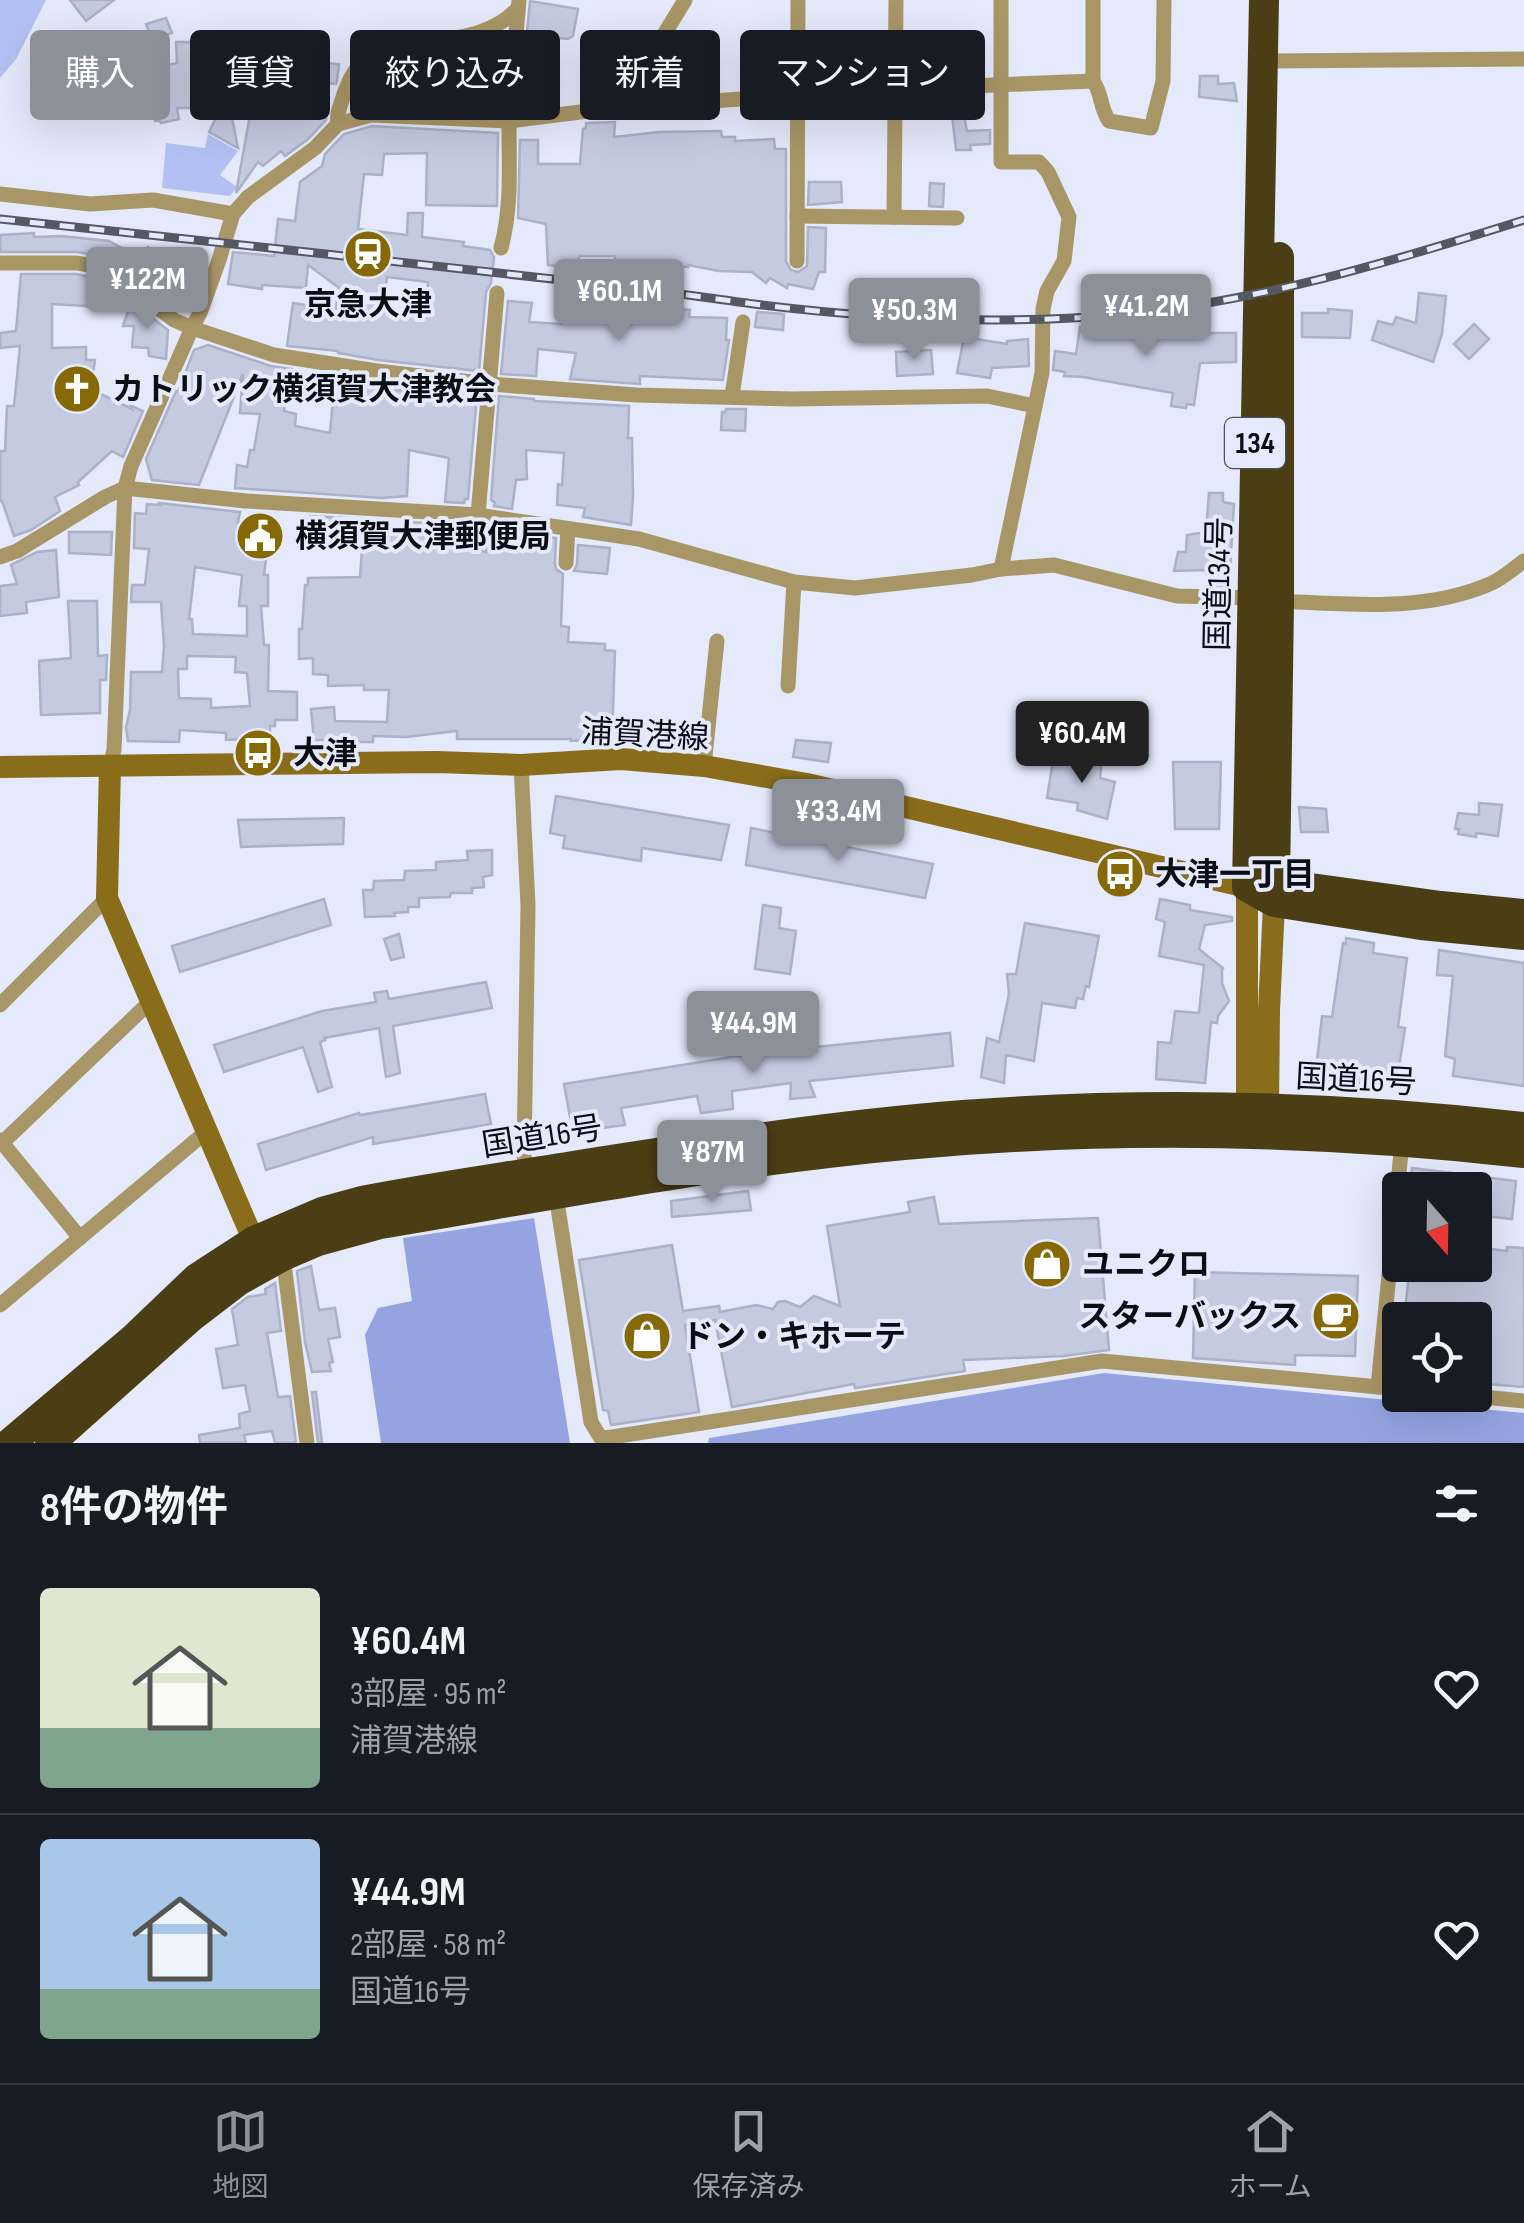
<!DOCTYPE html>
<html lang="ja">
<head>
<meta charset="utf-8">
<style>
	body { margin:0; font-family:"Sofia Sans Condensed","Noto Sans JP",sans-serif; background:#242831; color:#f1f3f6; height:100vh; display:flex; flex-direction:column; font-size:38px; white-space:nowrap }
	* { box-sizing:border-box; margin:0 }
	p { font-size:32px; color:#9ea1a6 }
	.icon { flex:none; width:55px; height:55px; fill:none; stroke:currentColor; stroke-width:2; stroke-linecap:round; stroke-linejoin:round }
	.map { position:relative; height:1443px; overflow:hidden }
	.drawer { display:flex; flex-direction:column; background:#171b24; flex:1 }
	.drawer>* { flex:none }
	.top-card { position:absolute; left:30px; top:30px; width:1000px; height:90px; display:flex; gap:20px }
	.needle { width:65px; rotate:160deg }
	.tools { position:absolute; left:1382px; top:1172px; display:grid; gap:20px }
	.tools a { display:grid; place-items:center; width:110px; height:110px; border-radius:10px; background:#171b24; box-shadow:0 10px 40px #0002; font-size:50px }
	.price { position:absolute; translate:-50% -85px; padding:0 22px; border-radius:10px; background:#8c9099; color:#fff; font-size:32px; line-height:65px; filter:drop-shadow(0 2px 5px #0008) }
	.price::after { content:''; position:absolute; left:50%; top:60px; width:30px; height:22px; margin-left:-15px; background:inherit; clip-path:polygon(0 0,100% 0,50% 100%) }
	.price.on { background:#222; color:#fff }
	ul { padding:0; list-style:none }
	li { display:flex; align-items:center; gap:30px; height:250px; padding:0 40px }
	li+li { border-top:2px solid #363941 }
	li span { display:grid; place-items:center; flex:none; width:280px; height:200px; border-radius:10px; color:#555 }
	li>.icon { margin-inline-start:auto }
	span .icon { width:120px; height:120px; fill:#fffc; stroke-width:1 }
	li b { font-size:42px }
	h2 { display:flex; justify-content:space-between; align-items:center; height:120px; padding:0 40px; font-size:42px }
	.chip { padding:0 35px; border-radius:10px; background:#171b24; box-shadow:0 10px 40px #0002; font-size:35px; line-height:90px }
	.chip.on { background:#8c9099; color:#fff }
	.tabs { display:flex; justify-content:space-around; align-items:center; height:140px; border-top:2px solid #363941; background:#171b24; font-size:28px; color:#9ea1a6 }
	.tabs a { display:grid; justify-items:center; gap:5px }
	.tabs .on { color:#8c9099 }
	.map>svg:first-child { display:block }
	.green { fill:#b3c0f3 }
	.water { fill:#95a4e1 }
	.building { fill:#c4cae0; stroke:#abb1c6; stroke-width:2.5; fill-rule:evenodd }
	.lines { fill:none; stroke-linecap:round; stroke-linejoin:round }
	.street { stroke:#a99667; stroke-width:15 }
	.secondary { stroke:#896d1a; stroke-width:22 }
	.highway { stroke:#4b3d14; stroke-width:30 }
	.rail-casing { stroke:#555863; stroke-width:9 }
	.rail { stroke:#e4e9fb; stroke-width:5; stroke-dasharray:15; stroke-linecap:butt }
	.labels { text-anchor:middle; stroke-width:8; stroke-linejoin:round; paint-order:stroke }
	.shield { fill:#e4e9fb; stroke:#4d505a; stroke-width:2.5 }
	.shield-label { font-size:30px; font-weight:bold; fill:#0c0e15 }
	.poi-label { font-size:32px; font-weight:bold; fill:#0c0e15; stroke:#e4e9fb; text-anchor:start }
	.street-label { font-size:32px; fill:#0c0e15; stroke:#e4e9fb }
</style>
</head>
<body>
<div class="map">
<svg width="1524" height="1443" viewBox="0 0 1524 1443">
	<rect width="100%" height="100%" fill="#e4e9fb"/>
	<g class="green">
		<path d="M0,0h46l-30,59 -16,19z"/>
		<path d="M208,134l30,17 -18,24 17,12 -7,9 -68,-8 4,-45 39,5z"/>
	</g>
	<g class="water">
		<path d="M534,1218l36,225h-189l-16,-108 13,-27 34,-7 -9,-63z"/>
		<path d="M1104,1373l420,40v30h-816l1,-5z"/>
	</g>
	<g class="building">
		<path d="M70,0h44l-28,21z"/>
		<path d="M530,1l48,8 -5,27 -5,3 -33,-3 -8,-4z"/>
		<path d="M166,18l6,15 -20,7 -6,-16z"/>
		<path d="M176,42h15l1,5 27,-3 1,3 32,4v3l7,1v4l48,12 1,-10 31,3 -2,17 -1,3 -79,-6 1,-5 -37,-11 17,86 -29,-16 12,-24h-44l2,11 -18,4 -1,-2h-5l-16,-50 38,-8z"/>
		<path d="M1200,76h18v8l16,-1 3,18 -38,-4z"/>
		<path d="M527,81h18l1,18 -19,3z"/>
		<path d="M255,87l73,22 -2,11 -18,19 -23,17 -4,-5 -18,15 -5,-4 -22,31z"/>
		<path d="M962,105l5,26 23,-1v14l-20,1 1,5h-15l-5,-44z"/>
		<path d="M615,122l-1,15 45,-5 62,-1 1,6h13v4l39,-2 1,10h11v112l5,9 7,2 9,-6 1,-39 18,1 -1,44h-6l-6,17 -25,-5 -1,4 -17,-10 -4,5 -14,-11 -33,-1 -31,-6v2l-30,-4v2l-18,-1 -25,-3v-5h-36l-1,12 -30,-3 -2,-41 -28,-6 2,-78h18v24h42l3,-35 3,-1v-5z"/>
		<path d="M372,126l126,7 -1,73 -71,-1 1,-52 -43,1 -2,21 -18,-1 -6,55 49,6 1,-22h15l-1,24 42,5 -1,4 27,4 4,7 -3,26 -5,9 -7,79 -101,-11 -40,-7v-2l-51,-5 6,-43 43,7 2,-23 -30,-22 -2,23 -44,-3v4l-34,-5 5,-32 41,4 4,-37 17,2 5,-39 22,-16 3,-12 19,-20zM387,277l41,5 -2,35 -46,-5 1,-28 5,1z"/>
		<path d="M809,182h32l1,20 -34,3z"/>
		<path d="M930,183l14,1 -1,23 -14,-1z"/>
		<path d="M34,233v4l28,-1 47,5 31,17 8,-11 40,25 4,-17 15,3 -19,51 -18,-6 -63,-46 -30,-5h-77v-17z"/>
		<path d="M21,274h55l23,5 6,4 -3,27 -17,-4 -33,-2v44l34,-1v13h9l-5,32 13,3 29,14 -2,-4 13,6 -20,46 -11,-6 -34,31 1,3 -24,12 5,14 -29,19 -17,6 -12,-35h-2v-50h5l2,-45h7l6,-60 -20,2v-15l16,-2z"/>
		<path d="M1419,293l27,3 -4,38 -9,28 -61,-22 6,-19 15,4 3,-8 20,6z"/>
		<path d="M508,301l24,2 -3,19 33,2 2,-14 22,5 1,-10 67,10 1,-8 35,3 -1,7 38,1 -1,22h3l-6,40 -83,-4v8l-70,-5 6,-26 -38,-4 -2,27 -35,-2z"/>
		<path d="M131,302l37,28 -2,29 -17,-3 -1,-8 -16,-1 2,-21h-11z"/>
		<path d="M1328,309l24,2 -2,27 -48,-1v-24h26z"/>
		<path d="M757,312l27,2 -1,16 -28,-3z"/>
		<path d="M1474,324l15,15 -20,20 -15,-15z"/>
		<path d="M1104,326l30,2v4l66,6 1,-5h35v29l-36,1 -6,42 -7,-1 -1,4 -15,-2 2,-13 -90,-16 -19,-1 1,-4 -12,-2 2,-19 21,3 4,-27 24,3z"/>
		<path d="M964,337l43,7v-3l21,-2 1,27 -37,2 -2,10 -33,-5z"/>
		<path d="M208,345l63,21 21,3 -8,42 12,3 -1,12 35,7 5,-57 50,7 -1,7 66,1 27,3 -9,105h-3l-1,4 -19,-1 4,-44 -40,-8 -2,46 -25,2 -147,-10 2,-23 10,2 3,-17h4l6,-36 -20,-1 3,-39 -44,111 -47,-5 -6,-21 30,-68 2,1 16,-42z"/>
		<path d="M931,350l2,24 -36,2 -1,-24z"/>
		<path d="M499,396l35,3v2l95,5 -1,32h4l1,58 -2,29 -48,-8 2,-9 -28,-3 1,-21 4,1 2,-32 -38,-3 1,29 -11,1 -4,29 -18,-3 1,-3 -4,-3z"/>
		<path d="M726,409h20l-1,22 -24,-1 1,-18h3z"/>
		<path d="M1209,493h14v9l11,2 -5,82h-17l-7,-16 -31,1 4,-19h8l1,-17 19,-3z"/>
		<path d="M159,503l81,9 -2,10 32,4 -6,49h4v31h-7l3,39h5l-1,46 29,1v28h-22v6h-5v8l-6,1 -1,3 -37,2v-7l-46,-3 -1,12 -51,-1 -2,-14 4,-17 1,-38h31l2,-26 -3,-44h-30l1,-17h13l4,-36 -15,-1 1,-35 11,1 1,-10 13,1zM195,567l47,8 -3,31h8v30l-54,-2 -1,-15h-3zM187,656l49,1 -1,15 12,1 3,33 -39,2v-9l-32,-1 -1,-29h9z"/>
		<path d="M310,516l70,4v5l28,3 1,-6 53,3 -3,21 27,6 4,-24 66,10 -1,25 1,6 7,5 -2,52 8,1 -1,15 37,2v6l10,1 -3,87 -41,3v-2h-114v-8l-51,6 -33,-1v6h-28l1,-4 -32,3 -3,-32 23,-2 1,14 52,1 2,-32h-25v-5l-36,1v-11l-15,-1v-16l-14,1v-30h3l3,-44h3v-7l52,-1 2,-28 -53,-6z"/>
		<path d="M69,532h43l-1,23 -42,-2z"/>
		<path d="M578,545l32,3 -3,26 -33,-3 3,-7z"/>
		<path d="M56,550l3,47 -33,5 1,11 -27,3v-30l17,-2 -6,-19 26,-13z"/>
		<path d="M68,601h29l1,55 9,-1 -1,25h-6v33l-59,2 -2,-54 32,-3z"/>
		<path d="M796,740l35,3 -3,19 -35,-5z"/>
		<path d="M1053,760l29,3v-3l20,1 -2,17 15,4 -8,37 -30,-9 1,-7 -31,-5z"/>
		<path d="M1173,762h48l-2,67h-44z"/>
		<path d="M556,796l173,29 -8,35 -79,-12 -1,13 -78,-13 2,-12 -15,-3z"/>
		<path d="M1479,803l23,2 -4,31 -22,-3v4l-18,-3 1,-5h-4l3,-16 21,2z"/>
		<path d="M1299,807l27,2 2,23h-27z"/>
		<path d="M344,818l-1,26 -102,3 -3,-27z"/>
		<path d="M751,828l182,36 -8,34 -179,-33z"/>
		<path d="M492,850v25l-9,2 1,10 -12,1v5h-21l-1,4 -31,1v9h-11v5l-14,1 1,3 -30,1 -2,-27h10l1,-9 30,-1 1,-9 31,-1v-8l32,-2 -1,-9z"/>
		<path d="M324,899l7,26 -151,47 -8,-26z"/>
		<path d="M1160,899l30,6v5l42,7v4l-27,4 -6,24 25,20 -2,-1v15l7,18 -11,15 -1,7 -6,-1 -6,61 -49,-4 2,-37 13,1 4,-32 24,2 5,-48 -45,-9 6,-34 -9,-3z"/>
		<path d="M763,905l18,3 -2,20 17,3 -6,43 -35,-5z"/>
		<path d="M1025,923l74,13 -10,51 -3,-1 -3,13 -6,-1 -2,10 -33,-5 -8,58 -28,-6 -2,28 -23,-6 6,-39 12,4 10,-48 -2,-20h9z"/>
		<path d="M399,934l5,23 -13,3 -7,-21z"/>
		<path d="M1346,938l28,5 -1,10 34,5 -9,69 7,1 -9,59 -81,-8 7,-63 10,1 11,-74 3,1z"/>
		<path d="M1439,950l85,13v123l-71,-10 2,-17 -10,-3 8,-80 -16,-1z"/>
		<path d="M486,982l6,26 -99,18 7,47 -14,4 -7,-49 -55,10 1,2 -5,2 12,45 -14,5 -15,-45 -79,25 -10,-27 108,-34 54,-9 -2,-9 13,-2 2,8z"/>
		<path d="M950,1033l3,33 -144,15 6,16 -25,2 1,-16 -59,8 1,18 -32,4 -4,-17 -76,12 4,17 -31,4v-16l-24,4 -6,-33 186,-30z"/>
		<path d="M485,1094l6,30 -118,20v-7l-107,33 -8,-26 101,-31 1,2z"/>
		<path d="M1412,1168l104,13 -4,38 -37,-4v-25h-65z"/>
		<path d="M748,1191l3,19 -79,7 -1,-16z"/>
		<path d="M934,1197l5,27 159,-6 11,132 -45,6 -101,4 2,11 -110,17 -1,-4 -122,23 -17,-87 -30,5 14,87 -88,13 -3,-14 -5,-1 -24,-150 93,-15 11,66 36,-5 1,6 36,-7 17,4 5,-7 7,-1 15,6 14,-11 26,10 -13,-80 83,-14 -2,-10z"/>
		<path d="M1475,1247l32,4v-4l17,1v139l-49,-4v-63h-71l6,-55h65z"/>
		<path d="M311,1266l8,44 16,-2 5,29 -12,2 5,23 -4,1 2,8 -19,1 -7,-30 -8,-71z"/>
		<path d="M1195,1272l163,4 -3,80 -60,-1v10l-102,-7z"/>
		<path d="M275,1283l6,48 -14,2 11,64 12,-1 6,47h-21l-3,-12 -28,4 2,8h-46l-1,-8 41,-7 -1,-14 11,-3 -5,-26 -22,3 -7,-39 22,-4 -6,-36 16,-12 18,-3 -1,-5z"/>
		<path d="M312,1392h4l6,51h-4z"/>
	</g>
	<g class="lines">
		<g class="street">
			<path d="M1093,0v81c10,14 6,25 16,40l42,7 12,-47 1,-81"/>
			<path d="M1263,61l261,-2"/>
			<path d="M620,107l65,-107"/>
			<path d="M338,124c-2,-11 3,-19 6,-30 4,-10 7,-20 15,-27 38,-37 119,-13 159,-59"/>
			<path d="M0,194l90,10 63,-4 80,14"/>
			<path d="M797,216l160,2"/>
			<path d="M894,217l2,-217"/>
			<path d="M501,248c11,-41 8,-81 8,-124 0,-41 7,-83 10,-124"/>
			<path d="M797,261l1,-261"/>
			<path d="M0,263h77l27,5 70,52 18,8 -61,138 -6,22 -11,262 -4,16"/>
			<path d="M732,396l11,-74"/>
			<path d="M1035,406l-48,-10 -195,3 -156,-4 -146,-11 -113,-13 -103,-16 -82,-27 8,-15 19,-53 14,-46 15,-17 67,-49 23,-24 33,-9 138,6 111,-14 276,-18 197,-8"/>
			<path d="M478,515l19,-222"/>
			<path d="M0,557l17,-6 88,-54 20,-9 121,13 232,14 161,24 155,43 61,6 117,-13 29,-6 53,-4 123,31 78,2"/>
			<path d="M566,563l2,-34"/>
			<path d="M1001,569l41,-196 1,-64 4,-18 17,-30 5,-44 -21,-45 -9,-10h-38v-162"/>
			<path d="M1277,601c71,3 148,12 215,-18 11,-5 22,-15 32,-22"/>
			<path d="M788,686l6,-104"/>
			<path d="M521,765l7,140 -4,251 2,19"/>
			<path d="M704,766l13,-125"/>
			<path d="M0,1005l107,-107"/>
			<path d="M0,1140l80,98"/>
			<path d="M2,1143l149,-142"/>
			<path d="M554,1193l2,2 35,227 9,15 6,1 496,-77 298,28"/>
			<path d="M283,1256l24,187"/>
			<path d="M0,1305l207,-174"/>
			<path d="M1378,1387l24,-245"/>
			<path d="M1464,1395l60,6"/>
		</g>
		<g class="secondary">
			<path d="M110,766l-3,132 139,325 8,18 12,7"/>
			<path d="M0,767l437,-5 84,3 100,-6 83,7 103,18 440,103 28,-4 -6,127 -1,99 -5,13"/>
			<path d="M1247,887v222l6,13"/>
		</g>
		<g class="highway">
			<path d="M1264,0l-17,887 27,15 147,23 103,10"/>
			<path d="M1279,257v344l-4,282 166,23 83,8"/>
			<path d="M10,1443l122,-103 65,-62 57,-37 68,-29 40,-11c72,-14 145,-24 217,-36 128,-20 255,-40 384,-50 186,-14 376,-9 561,12"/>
			<path d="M50,1443l141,-126 47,-36 45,-25 35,-15 62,-17c174,-29 348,-63 524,-79 206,-19 415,-15 620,8"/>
		</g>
		<g class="rail-casing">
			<path id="rail" d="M0,219c205,22 411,44 616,67 46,5 92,12 138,18 120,15 243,21 364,11 140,-13 272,-53 406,-95"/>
		</g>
		<use href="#rail" class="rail"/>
	</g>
	<defs>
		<g id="station-disc" transform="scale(2.5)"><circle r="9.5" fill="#866904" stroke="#e4e9fb"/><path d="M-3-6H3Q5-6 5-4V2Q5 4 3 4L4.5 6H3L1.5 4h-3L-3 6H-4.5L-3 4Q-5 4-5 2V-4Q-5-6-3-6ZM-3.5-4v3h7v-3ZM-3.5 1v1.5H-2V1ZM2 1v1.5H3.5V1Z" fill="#fff"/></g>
		<g id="church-disc" transform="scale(2.5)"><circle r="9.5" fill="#866904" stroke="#e4e9fb"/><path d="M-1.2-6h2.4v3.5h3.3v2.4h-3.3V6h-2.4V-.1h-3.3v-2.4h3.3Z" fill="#fff"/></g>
		<g id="civic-disc" transform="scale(2.5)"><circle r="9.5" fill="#866904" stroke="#e4e9fb"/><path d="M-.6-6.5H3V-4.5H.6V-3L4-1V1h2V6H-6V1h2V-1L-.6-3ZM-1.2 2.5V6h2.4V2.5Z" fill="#fff"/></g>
		<g id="bus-disc" transform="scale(2.5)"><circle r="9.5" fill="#866904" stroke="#e4e9fb"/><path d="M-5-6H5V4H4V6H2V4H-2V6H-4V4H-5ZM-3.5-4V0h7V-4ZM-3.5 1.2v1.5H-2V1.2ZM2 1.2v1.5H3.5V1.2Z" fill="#fff"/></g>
		<g id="shop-disc" transform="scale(2.5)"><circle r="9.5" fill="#866904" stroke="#e4e9fb"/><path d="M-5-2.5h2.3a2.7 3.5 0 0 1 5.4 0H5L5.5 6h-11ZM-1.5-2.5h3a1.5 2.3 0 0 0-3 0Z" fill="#fff"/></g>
		<g id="cafe-disc" transform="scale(2.5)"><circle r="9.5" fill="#866904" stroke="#e4e9fb"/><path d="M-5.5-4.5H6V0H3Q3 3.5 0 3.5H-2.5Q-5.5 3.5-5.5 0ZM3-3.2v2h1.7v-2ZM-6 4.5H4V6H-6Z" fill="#fff"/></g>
	</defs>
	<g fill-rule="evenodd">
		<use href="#station-disc" x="368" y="254"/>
		<use href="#church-disc" x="77" y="389"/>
		<use href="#civic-disc" x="260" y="536"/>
		<use href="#bus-disc" x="258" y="753"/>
		<use href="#bus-disc" x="1120" y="874"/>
		<use href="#shop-disc" x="1047" y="1264"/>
		<use href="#cafe-disc" x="1336" y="1316"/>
		<use href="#shop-disc" x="647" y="1336"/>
	</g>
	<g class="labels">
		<rect class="shield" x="1225" y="418" width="60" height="50" rx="8"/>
		<g class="shield-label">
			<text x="1255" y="453">134</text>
		</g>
		<g class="poi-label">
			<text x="368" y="315" text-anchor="middle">京急大津</text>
			<text x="112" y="400">カトリック横須賀大津教会</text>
			<text x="295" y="547">横須賀大津郵便局</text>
			<text x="293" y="764">大津</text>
			<text x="1155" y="885">大津一丁目</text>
			<text x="1082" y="1275">ユニクロ</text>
			<text x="1301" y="1327" text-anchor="end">スターバックス</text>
			<text x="682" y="1347">ドン・キホーテ</text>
		</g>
		<g class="street-label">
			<text transform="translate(1218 584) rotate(-89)" y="11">国道134号</text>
			<text transform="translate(645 734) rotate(3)" y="11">浦賀港線</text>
			<text transform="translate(1356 1079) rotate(3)" y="11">国道16号</text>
			<text transform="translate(542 1136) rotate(-9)" y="11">国道16号</text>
		</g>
	</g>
</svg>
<div class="tools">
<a><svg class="needle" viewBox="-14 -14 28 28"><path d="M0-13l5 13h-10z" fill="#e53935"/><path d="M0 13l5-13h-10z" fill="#9ea1a6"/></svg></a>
<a><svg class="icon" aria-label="locate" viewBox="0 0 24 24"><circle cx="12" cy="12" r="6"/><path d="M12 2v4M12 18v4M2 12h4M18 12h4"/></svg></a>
</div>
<b class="price" style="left:147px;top:332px">¥122M</b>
<b class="price" style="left:619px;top:344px">¥60.1M</b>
<b class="price" style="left:1146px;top:359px">¥41.2M</b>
<b class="price" style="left:914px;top:363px">¥50.3M</b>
<b class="price on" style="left:1082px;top:786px">¥60.4M</b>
<b class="price" style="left:838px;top:864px">¥33.4M</b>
<b class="price" style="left:753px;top:1076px">¥44.9M</b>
<b class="price" style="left:712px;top:1205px">¥87M</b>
<div class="top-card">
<a class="chip on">購入</a>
<a class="chip">賃貸</a>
<a class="chip">絞り込み</a>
<a class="chip">新着</a>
<a class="chip">マンション</a>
</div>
</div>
<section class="drawer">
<h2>8件の物件<svg class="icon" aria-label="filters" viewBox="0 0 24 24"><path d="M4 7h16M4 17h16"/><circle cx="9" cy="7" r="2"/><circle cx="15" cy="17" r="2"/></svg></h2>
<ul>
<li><span style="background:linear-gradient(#dfe7d0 70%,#7fa58c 0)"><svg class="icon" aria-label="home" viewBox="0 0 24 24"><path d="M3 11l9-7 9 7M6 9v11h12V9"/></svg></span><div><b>¥60.4M</b><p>3部屋 · 95 m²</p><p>浦賀港線</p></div><svg class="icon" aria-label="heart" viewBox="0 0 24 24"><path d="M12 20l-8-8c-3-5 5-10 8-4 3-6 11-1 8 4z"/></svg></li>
<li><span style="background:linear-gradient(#a9c7e8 75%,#7fa58c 0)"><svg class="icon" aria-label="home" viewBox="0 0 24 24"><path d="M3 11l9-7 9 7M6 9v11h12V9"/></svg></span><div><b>¥44.9M</b><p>2部屋 · 58 m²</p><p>国道16号</p></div><svg class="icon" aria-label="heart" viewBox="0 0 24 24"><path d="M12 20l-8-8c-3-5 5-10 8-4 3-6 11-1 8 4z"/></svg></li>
</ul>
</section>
<nav class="tabs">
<a class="on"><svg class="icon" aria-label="map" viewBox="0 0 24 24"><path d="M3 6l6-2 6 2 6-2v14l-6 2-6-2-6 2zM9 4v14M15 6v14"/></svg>地図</a>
<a><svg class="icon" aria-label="saved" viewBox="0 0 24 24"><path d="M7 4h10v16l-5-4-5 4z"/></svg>保存済み</a>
<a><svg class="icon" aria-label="home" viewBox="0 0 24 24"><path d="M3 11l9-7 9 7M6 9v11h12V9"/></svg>ホーム</a>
</nav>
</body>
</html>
